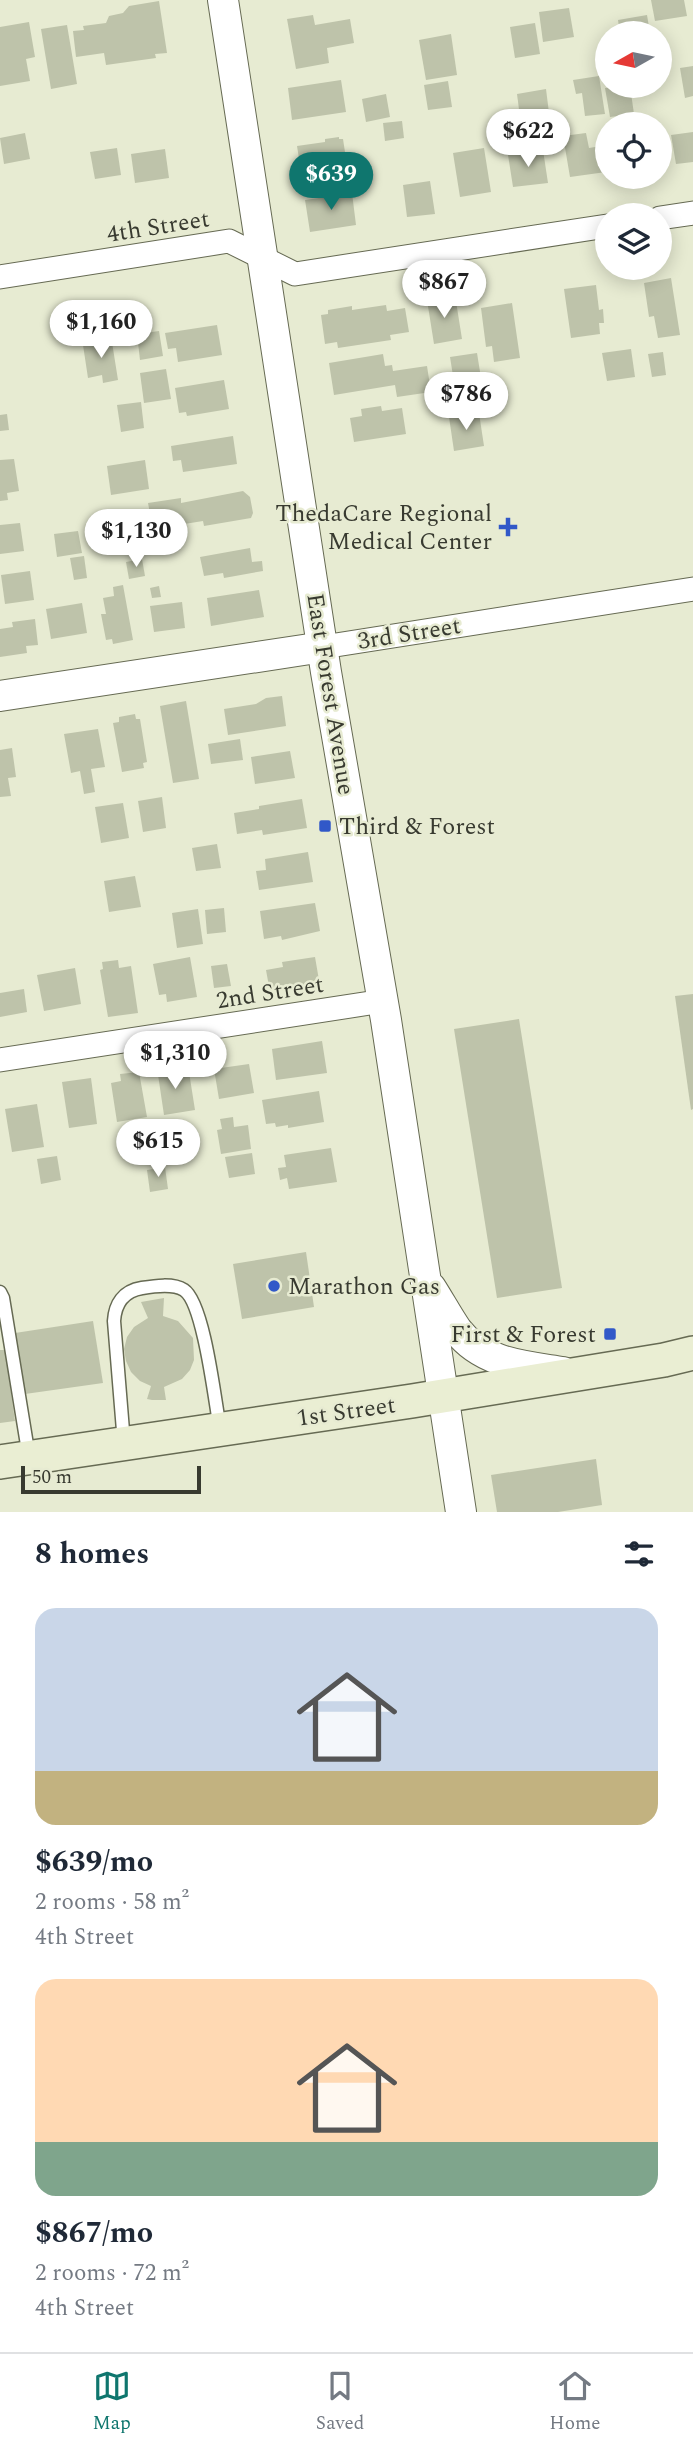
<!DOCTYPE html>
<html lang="en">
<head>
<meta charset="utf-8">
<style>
	body { margin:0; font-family:Spectral,serif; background:#f6f6f7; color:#1f2937; height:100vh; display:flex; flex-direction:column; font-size:26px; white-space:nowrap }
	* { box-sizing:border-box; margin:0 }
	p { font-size:23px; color:#747a83 }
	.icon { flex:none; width:38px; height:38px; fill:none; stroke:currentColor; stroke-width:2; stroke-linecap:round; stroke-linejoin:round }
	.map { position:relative; height:1512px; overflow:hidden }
	.panel { display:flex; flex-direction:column; background:#fff; flex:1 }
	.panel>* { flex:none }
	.needle { width:46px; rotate:261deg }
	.fabs { position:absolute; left:595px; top:21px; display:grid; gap:14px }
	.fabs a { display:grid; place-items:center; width:77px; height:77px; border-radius:50%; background:#fff; box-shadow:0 4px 18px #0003; font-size:35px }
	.scale { position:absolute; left:21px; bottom:18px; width:180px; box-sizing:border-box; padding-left:7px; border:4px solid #383a30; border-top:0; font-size:19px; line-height:24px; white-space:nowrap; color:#383a30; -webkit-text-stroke:5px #e7ebd2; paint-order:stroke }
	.price { position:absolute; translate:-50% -60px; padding:0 16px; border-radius:24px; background:#fff; color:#222; font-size:23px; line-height:46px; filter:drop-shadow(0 2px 4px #0008) }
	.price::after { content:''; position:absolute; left:50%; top:42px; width:21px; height:16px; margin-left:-10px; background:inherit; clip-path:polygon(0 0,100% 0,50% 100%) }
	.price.selected { background:#0f766e; color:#fff }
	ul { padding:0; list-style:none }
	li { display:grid; align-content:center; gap:14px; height:371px; padding:0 35px }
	li span { display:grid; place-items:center; height:217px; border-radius:21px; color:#555 }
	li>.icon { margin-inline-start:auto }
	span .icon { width:126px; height:126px; fill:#fffc; stroke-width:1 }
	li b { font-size:30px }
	h2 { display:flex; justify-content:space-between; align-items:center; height:84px; padding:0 35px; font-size:30px }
	.tab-bar { display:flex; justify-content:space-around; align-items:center; height:98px; border-top:2px solid #e0e1e3; background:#fff; font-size:19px; color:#747a83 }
	.tab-bar a { display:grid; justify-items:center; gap:4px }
	.tab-bar .selected { color:#0f766e }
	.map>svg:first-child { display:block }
	.building { fill:#bec3aa }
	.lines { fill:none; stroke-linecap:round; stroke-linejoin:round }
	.service-casing { stroke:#666a53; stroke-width:15 }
	.minor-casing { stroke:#666a53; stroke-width:25 }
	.tertiary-casing { stroke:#666a53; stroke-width:32 }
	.secondary-casing { stroke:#666a53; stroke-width:36 }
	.service { stroke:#fff; stroke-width:12 }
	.minor { stroke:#fff; stroke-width:23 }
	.tertiary { stroke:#fff; stroke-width:30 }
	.secondary { stroke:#eaeed3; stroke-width:33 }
	.poi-dot { fill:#3158c8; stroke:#e7ebd2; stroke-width:2.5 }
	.labels { text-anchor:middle; stroke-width:5; stroke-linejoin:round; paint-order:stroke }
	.street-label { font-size:24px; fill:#383a30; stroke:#e7ebd2 }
	.poi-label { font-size:24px; fill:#383a30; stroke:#e7ebd2; text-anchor:end }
</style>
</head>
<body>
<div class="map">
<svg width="693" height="1512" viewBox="0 0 693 1512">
	<rect width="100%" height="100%" fill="#e7ebd2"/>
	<g class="building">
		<path d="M651,0h33l3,16 -32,5z"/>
		<path d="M159,1l8,52 -12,1 1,4 -50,7 -2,-12 -28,4 -3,-26 11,-1 -1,-4 23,-3 3,-7 14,-3 6,-7z"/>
		<path d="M569,8l5,29 -31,5 -4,-30z"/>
		<path d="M313,15l2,10 35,-6 4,24 -27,5 2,15 -33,6 -9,-50z"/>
		<path d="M647,15l3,18h-30l-2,-13z"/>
		<path d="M29,22l6,35 -9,2 4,22 -30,5v-59z"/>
		<path d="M535,23l5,31 -25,4 -5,-31z"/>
		<path d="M67,25l10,59 -26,5 -10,-60z"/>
		<path d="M451,34l6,41 -31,5 -7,-40z"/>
		<path d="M693,66v30l-8,2 -5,-30z"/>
		<path d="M599,76l6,38 -20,2 -3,-23 -6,1 -3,-14z"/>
		<path d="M341,80l5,32 -54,8 -4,-32z"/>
		<path d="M448,81l4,26 -24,3 -4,-25z"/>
		<path d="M630,86l4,28 -24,3 -5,-29z"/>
		<path d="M546,89l3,24 -29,4 -3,-23z"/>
		<path d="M386,94l4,23 -24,5 -4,-23z"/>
		<path d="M402,121l2,17 -19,3 -2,-18z"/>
		<path d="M693,132v30l-17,2 -5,-29z"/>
		<path d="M25,133l5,26 -26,5 -4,-26z"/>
		<path d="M586,133l3,15 12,-2 5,26 -36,5 -7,-41z"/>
		<path d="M339,137v2h4l2,13h5l3,15 -6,1v3l-45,6 -5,-31 28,-4v-3z"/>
		<path d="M117,148l4,27 -26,4 -5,-27z"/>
		<path d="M484,148l7,44 -31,5 -7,-44z"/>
		<path d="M165,149l4,29 -34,5 -4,-29z"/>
		<path d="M543,150l5,33 -35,4 -5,-32z"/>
		<path d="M430,181l5,33 -28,3 -4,-32z"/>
		<path d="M352,193l4,32 -46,7 -5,-32z"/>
		<path d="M671,278l9,57 -22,3 -4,-22 -5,1 -5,-34z"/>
		<path d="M596,285l3,25 4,-1 1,14h-5l1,11 -29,4 -7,-49z"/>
		<path d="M455,295l7,44 -28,5 -7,-44z"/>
		<path d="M512,303l8,55 -26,4 -2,-16 -6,1 -5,-39z"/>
		<path d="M386,305l1,6 18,-3 4,24 -19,3 1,5 -53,8 -1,-6 -12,2 -4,-29 7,-1v-4l24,-4v4z"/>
		<path d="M217,325l5,30 -44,7 -2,-14 -8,1 -3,-16z"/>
		<path d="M159,331l4,25 -23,4 -3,-26z"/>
		<path d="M111,336l7,44 -15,3 -1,-8 -14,3 -5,-33 14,-3v-4z"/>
		<path d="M631,349l4,28 -28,4 -5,-28z"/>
		<path d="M663,352l3,23 -14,2 -4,-23z"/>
		<path d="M477,353l4,25 -27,4 -4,-25z"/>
		<path d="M383,354l2,12 7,-1 1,6 34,-5 4,26 -34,5 -2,-12 -61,10 -5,-32z"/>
		<path d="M166,369l5,30 -27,4 -4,-30z"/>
		<path d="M224,380l5,29 -42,7 -1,-4 -7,1 -4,-25z"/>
		<path d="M141,402l3,26 -23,4 -4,-27z"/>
		<path d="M381,406l1,5 20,-3 4,26 -52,8 -4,-24 12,-2 -1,-7z"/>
		<path d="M479,413l5,33 -30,5 -5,-34z"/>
		<path d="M7,414l2,16 -9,1v-16z"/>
		<path d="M233,436l4,28 -54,8 -2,-12 -8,1 -2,-15z"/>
		<path d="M14,459l5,32 -12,2 1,7 -8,1v-41z"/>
		<path d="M145,460l4,29 -38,6 -4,-29z"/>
		<path d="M243,491l7,6 3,16 -2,5 -47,8 -1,-5 -50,8 -5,-26 33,-5v5z"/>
		<path d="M20,523l4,28 -24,3v-29z"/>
		<path d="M78,531l4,22 -25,4 -3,-23z"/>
		<path d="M250,548l2,14 10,-1 1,10 -39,7 -1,-5 -19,3 -4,-19z"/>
		<path d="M84,556l3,22 -13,2 -4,-22z"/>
		<path d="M142,559l3,17 -16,3 -3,-17z"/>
		<path d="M30,571l4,29 -29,4 -4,-29z"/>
		<path d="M123,585l10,55 -20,4 -1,-5 -6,1 -5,-26h5l-3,-16 11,-2 -1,-9z"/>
		<path d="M159,586l2,11 -9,1 -2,-10z"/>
		<path d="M259,590l5,27 -53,9 -4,-28z"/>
		<path d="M182,602l3,26 -31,4 -4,-26z"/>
		<path d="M82,603l5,30 -36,6 -5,-30z"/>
		<path d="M35,619l3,26 -12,1 1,7 -27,4v-28l13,-2 -1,-5z"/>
		<path d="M282,696l4,30 -58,9 -4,-26 32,-5 10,-6z"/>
		<path d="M186,701l13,78 -26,4 -13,-77z"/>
		<path d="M135,714l1,5h4l7,43 -4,1 1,5 -22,4 -9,-49 6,-1v-5z"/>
		<path d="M98,729l7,38 -14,2 4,23 -11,2 -4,-23 -9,2 -7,-39z"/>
		<path d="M240,739l3,21 -32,4 -3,-20z"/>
		<path d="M12,748l4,29 -8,1 3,18 -11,1v-47z"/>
		<path d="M290,751l5,27 -40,6 -4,-27z"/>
		<path d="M162,797l4,31 -23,4 -5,-31z"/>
		<path d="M302,799l5,29 -44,7 -1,-5 -25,4 -3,-21 25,-4v-3z"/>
		<path d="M123,803l6,35 -28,5 -6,-36z"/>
		<path d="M217,844l4,24 -25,3 -4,-23z"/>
		<path d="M308,852l5,30 -54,8 -3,-19 10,-1 -1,-11z"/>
		<path d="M135,876l6,31 -32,5 -5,-31z"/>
		<path d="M315,903l5,28 -38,9 -1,-4 -17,3 -4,-28z"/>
		<path d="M224,908l2,24 -19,2 -2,-24z"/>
		<path d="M198,909l5,35 -26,4 -5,-35z"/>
		<path d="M190,957l7,40 -30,5 -1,-8 -7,1 -6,-31z"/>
		<path d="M315,957l5,29 -50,6 -4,-22 17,-3 -1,-5z"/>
		<path d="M118,960l1,8 12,-2 7,47 -30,4 -8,-47 3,-1 -1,-7z"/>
		<path d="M227,964l4,22 -17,2 -3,-22z"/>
		<path d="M75,968l6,36 -37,7 -7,-36z"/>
		<path d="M24,989l3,23 -27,5v-24z"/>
		<path d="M693,994v115l-2,1 -16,-114z"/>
		<path d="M519,1019l43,269 -65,10 -43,-269z"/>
		<path d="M322,1041l5,32 -51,7 -4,-31z"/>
		<path d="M249,1064l5,29 -35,6 -5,-30z"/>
		<path d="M176,1065l2,8 11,-1 6,38 -31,5 -7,-47z"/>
		<path d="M139,1072l8,45 -30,5 -6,-39 10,-2 -1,-7z"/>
		<path d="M91,1078l6,46 -28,4 -7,-46z"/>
		<path d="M319,1091l5,31 -36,6v-3l-12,2 -1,-4 -9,1 -4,-24z"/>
		<path d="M37,1104l7,43 -32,5 -7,-43z"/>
		<path d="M233,1117l1,10 14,-2 3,24 -30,5 -4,-24 5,-1 -2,-10z"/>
		<path d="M331,1148l6,34 -48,7 -2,-11 -7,2 -2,-12 8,-1 -2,-12z"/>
		<path d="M252,1153l3,21 -26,4 -4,-21z"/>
		<path d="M57,1156l4,24 -20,4 -4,-25z"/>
		<path d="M165,1167l3,22 -18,3 -3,-22z"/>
		<path d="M306,1252l8,55 -72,12 -9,-55z"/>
		<path d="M164,1298l-1,18 15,5 15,17 1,22 -4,10 -8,9 -18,8 2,13h-14l-5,-1 4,-13 -11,-5 -9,-9 -5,-11 -2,-12 3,-12 7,-10 14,-9 -7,-16z"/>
		<path d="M93,1321l10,62 -78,11 -10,-61z"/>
		<path d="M0,1350h5l10,71 -15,2z"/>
		<path d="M596,1459l6,46 -44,7h-61l-6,-37z"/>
	</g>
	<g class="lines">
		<g class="service-casing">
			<g id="service">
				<path d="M0,1292l3,6 26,159"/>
				<path d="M124,1443l-10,-122c1,-17 9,-30 28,-33 12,-2 31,-5 42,2 20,13 31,112 36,139"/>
			</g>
		</g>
		<g class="minor-casing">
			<g id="minor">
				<path d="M660,218l33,-5"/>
				<path d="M0,277l229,-36 66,33 312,-48"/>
				<path d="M323,647l370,-58"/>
				<path d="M0,1060l383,-59"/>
			</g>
		</g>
		<g class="tertiary-casing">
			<g id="tertiary">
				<path d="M223,0l103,672 60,348 75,492"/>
				<path d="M0,696l323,-49"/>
				<path d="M431,1288c9,14 17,29 26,42 26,34 68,36 106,42"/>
			</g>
		</g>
		<g class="secondary-casing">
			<path id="secondary" d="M0,1462l412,-61 252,-41 29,-7"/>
		</g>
		<use href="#service" class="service"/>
		<use href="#minor" class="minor"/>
		<use href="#tertiary" class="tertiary"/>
		<use href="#secondary" class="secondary"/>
	</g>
	<g class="poi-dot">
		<path d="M504.5 516.5h7v7h7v7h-7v7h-7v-7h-7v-7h7z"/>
		<rect x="318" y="819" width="14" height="14" rx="3.5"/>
		<circle cx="274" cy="1286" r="7"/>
		<rect x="603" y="1327" width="14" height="14" rx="3.5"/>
	</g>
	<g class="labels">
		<g class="street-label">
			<text transform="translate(158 226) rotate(-9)" y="8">4th Street</text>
			<text transform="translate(409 633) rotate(-9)" y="8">3rd Street</text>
			<text transform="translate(331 694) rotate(81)" y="8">East Forest Avenue</text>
			<text transform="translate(270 992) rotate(-9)" y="8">2nd Street</text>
			<text transform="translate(346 1411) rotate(-8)" y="8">1st Street</text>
		</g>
		<g class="poi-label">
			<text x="492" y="521">ThedaCare Regional<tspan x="492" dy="28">Medical Center</tspan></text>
			<text x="339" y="834" text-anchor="start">Third &amp; Forest</text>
			<text x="288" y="1294" text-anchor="start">Marathon Gas</text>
			<text x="596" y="1342">First &amp; Forest</text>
		</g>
	</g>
</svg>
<div class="fabs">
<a><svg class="needle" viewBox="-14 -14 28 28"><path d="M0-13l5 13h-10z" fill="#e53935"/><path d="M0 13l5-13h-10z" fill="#747a83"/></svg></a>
<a><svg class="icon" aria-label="locate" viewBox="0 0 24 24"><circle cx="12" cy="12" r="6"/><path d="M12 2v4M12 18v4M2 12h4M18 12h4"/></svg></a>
<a><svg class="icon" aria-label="layers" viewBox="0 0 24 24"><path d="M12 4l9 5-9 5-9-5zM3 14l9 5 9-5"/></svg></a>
</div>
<div class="scale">50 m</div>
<b class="price" style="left:528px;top:169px">$622</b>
<b class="price selected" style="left:331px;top:212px">$639</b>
<b class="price" style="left:444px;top:320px">$867</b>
<b class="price" style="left:101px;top:360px">$1,160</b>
<b class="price" style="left:466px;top:432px">$786</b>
<b class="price" style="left:136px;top:569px">$1,130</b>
<b class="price" style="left:175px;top:1091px">$1,310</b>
<b class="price" style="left:158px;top:1179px">$615</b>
</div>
<section class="panel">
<h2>8 homes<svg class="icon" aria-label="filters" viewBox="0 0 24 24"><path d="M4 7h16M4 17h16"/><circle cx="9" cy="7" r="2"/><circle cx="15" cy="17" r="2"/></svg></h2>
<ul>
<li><span style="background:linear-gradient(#c9d6e8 75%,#c2b280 0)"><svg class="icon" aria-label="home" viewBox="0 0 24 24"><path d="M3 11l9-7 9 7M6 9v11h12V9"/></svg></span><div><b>$639/mo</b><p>2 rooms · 58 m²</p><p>4th Street</p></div></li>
<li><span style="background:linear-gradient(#ffd9b3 75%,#7fa58c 0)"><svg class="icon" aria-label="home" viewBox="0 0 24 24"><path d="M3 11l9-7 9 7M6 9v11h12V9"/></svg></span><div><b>$867/mo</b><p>2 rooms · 72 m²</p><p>4th Street</p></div></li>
</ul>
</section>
<nav class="tab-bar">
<a class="selected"><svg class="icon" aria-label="map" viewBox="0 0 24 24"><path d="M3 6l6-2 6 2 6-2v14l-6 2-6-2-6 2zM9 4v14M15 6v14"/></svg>Map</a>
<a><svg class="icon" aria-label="saved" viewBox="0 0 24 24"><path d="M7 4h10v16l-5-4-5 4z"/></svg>Saved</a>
<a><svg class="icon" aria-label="home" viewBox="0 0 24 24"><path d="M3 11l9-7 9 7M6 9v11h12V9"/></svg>Home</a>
</nav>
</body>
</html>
